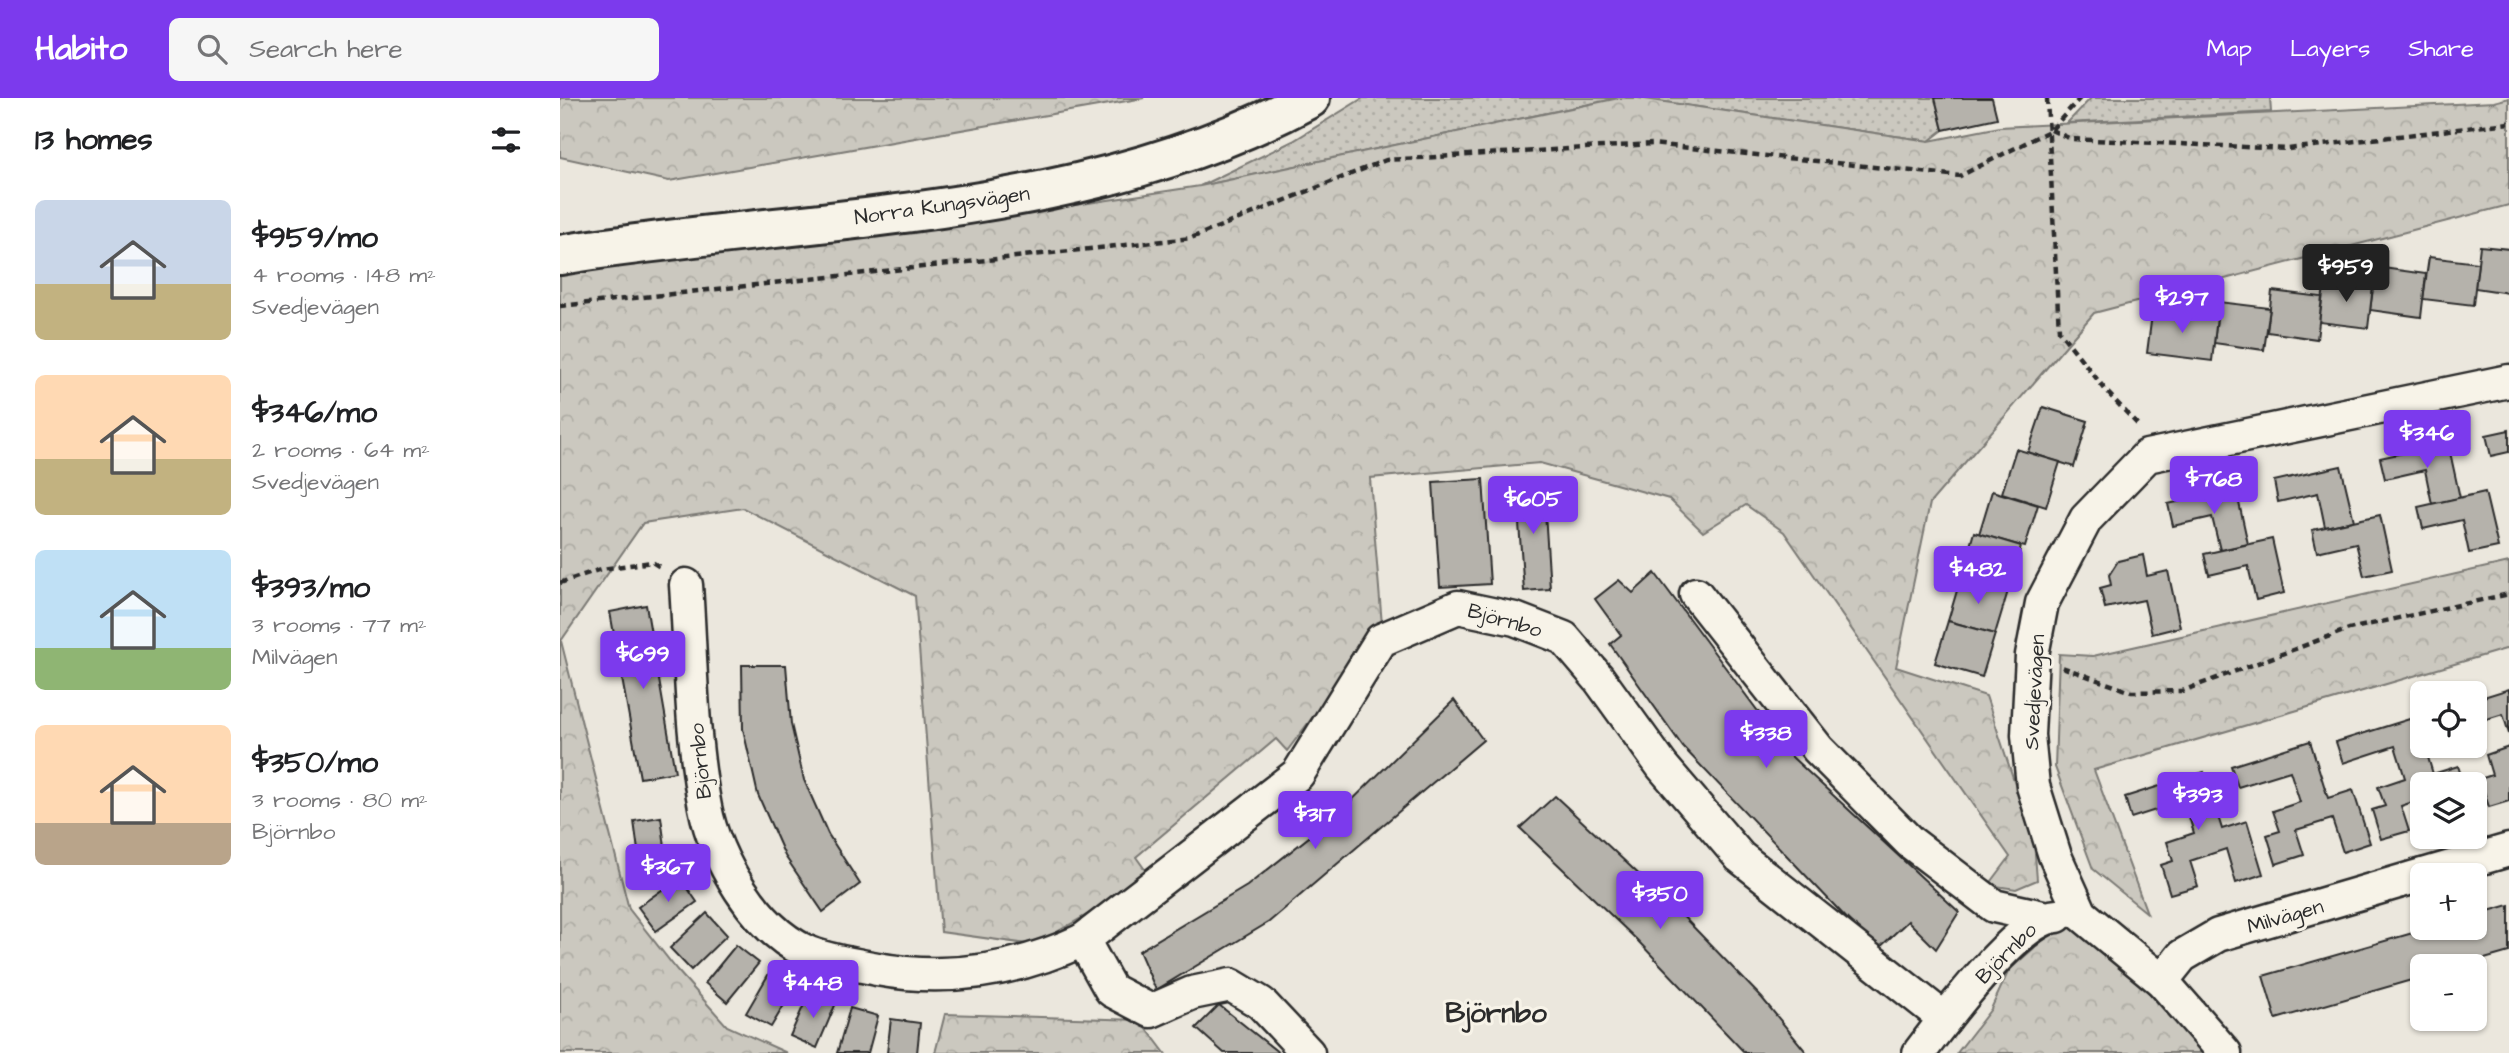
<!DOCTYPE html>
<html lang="en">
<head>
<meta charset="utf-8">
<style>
	body { margin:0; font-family:"Architects Daughter",sans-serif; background:#f6f6f6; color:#202124; height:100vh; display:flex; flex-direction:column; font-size:26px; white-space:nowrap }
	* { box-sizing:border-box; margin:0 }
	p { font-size:23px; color:#757577 }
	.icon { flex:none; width:38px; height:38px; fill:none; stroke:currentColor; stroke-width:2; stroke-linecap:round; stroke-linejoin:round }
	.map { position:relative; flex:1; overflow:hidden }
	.panel { display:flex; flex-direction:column; background:#fff; width:560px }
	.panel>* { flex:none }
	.tools { position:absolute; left:1850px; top:583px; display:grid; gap:14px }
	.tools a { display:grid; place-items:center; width:77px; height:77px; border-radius:10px; background:#fff; box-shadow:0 2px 5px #0004; font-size:35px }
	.price { position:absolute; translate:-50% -60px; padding:0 16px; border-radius:7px; background:#7c3aed; color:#fff; font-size:23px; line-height:46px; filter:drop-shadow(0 2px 4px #0008) }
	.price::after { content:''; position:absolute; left:50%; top:42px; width:21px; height:16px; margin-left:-10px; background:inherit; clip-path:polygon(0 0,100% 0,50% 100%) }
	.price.active { background:#222; color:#fff }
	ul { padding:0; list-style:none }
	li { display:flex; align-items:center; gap:21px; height:175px; padding:0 35px }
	li span { display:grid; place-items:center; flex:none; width:196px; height:140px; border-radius:10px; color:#555 }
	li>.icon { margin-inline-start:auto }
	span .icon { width:84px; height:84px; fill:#fffc; stroke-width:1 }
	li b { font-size:30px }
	h2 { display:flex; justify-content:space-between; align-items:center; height:84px; padding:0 35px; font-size:30px }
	header { display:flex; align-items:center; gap:42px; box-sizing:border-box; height:98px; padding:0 35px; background:#7c3aed; color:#fff }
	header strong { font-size:33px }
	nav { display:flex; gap:38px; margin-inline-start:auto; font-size:24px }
	.search { width:490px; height:63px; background:#f6f6f6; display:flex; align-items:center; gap:18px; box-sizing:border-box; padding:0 24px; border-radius:10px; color:#757577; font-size:26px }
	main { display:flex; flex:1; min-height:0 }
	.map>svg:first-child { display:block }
	.grass { fill:url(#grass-dots); stroke:#7b7a75; stroke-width:2 }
	.forest { fill:url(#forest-crowns); stroke:#7b7a75; stroke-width:2 }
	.building { fill:#b5b2ab; stroke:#2b2b2b; stroke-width:2 }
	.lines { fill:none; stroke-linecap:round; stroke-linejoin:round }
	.minor-casing { stroke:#2b2b2b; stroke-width:37 }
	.major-casing { stroke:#2b2b2b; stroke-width:44 }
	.path { stroke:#2b2b2b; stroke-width:4.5; stroke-dasharray:7 5; stroke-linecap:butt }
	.minor { stroke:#f7f3e8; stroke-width:32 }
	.major { stroke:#f7f3e8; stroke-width:38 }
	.labels { text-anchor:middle; stroke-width:6; stroke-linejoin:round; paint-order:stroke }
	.street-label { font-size:21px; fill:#2b2b2b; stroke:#f7f3e8 }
	.district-label { font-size:28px; font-weight:bold; fill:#2b2b2b; stroke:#f7f3e8 }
</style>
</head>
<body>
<header>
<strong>Habito</strong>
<div class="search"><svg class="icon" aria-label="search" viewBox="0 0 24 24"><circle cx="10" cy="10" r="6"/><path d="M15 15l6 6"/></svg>Search here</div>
<nav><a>Map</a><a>Layers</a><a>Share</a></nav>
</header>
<main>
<section class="panel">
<h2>13 homes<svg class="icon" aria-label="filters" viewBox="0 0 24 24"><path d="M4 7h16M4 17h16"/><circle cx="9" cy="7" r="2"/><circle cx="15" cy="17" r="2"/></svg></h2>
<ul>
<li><span style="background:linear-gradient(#c9d6e8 60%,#c2b280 0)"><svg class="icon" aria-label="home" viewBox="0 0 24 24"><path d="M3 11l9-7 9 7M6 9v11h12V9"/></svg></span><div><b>$959/mo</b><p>4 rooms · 148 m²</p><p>Svedjevägen</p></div></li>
<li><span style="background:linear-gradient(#ffd9b3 60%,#c2b280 0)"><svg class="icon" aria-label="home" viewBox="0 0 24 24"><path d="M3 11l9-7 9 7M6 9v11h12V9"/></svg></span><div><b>$346/mo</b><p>2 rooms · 64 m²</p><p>Svedjevägen</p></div></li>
<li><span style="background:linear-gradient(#bfe0f5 70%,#8fb573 0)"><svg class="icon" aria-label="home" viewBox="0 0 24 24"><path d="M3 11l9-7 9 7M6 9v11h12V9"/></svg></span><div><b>$393/mo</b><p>3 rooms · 77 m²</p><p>Milvägen</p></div></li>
<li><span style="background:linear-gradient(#ffd9b3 70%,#b9a48a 0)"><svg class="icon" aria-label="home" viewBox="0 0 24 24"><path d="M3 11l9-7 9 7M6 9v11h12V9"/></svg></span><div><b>$350/mo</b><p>3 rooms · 80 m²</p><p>Björnbo</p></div></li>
</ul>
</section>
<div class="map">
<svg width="1949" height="955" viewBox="0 0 1949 955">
	<defs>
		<pattern id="grass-dots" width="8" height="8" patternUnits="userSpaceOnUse" patternTransform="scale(1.75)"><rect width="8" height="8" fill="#cbc8bf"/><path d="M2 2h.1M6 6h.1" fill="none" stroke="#aeaca4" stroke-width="1.8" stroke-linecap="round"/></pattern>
		<pattern id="forest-crowns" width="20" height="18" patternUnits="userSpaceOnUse" patternTransform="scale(1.75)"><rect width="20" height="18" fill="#cbc8bf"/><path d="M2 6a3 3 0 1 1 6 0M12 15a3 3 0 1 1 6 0" fill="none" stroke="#aeaca4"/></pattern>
	</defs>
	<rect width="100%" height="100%" fill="#ebe7dd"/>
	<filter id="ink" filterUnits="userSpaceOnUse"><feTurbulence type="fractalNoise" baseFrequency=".0143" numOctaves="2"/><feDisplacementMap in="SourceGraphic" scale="14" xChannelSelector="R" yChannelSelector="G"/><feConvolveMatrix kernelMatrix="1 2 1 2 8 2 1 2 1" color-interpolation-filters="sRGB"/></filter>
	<g filter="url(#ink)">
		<g class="grass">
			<path d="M803,0h256l-419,88 93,-45z"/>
			<path d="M1078,0h297l8,32 -14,11z"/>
			<path d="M1531,0h179l1,14 -204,11z"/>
		</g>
		<g class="forest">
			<path d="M0,0h584l-475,83 -109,-24z"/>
			<path d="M1059,0h19l291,43 71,-14 494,-25 15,-4v107l-415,108 -164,190 -34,164 90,29 48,145 3,39 -21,9 -27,-4 21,-28 -226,-325 -38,-27 -43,27 -34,-33 -129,-36 -170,15 12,147 -95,126 -11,-12 -140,118 15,21 -117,67 -93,-13 -26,-336 -172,-88 -100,15 -82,118 68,268 48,61 50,56 60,27h-227v-781l423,-53 217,-33z"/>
			<path d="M1949,464v86l-415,122 53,143 -54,-44 -38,-102 4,-113 34,2z"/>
			<path d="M1505,823l88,49 67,83h-263l34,-44 18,-39z"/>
			<path d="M385,916l195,6 25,33h-230z"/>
		</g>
		<g class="building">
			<path d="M1375,0h57l5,20 -54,12z"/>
			<path d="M1920,148l29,3v44l-34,-5z"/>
			<path d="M1869,159l49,6 -5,42 -50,-6z"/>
			<path d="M1816,169l50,7 -5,43 -51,-7z"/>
			<path d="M1765,182l48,6 -5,42 -49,-6z"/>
			<path d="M1712,193l50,6 -5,42 -50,-7z"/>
			<path d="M1659,204l51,6 -6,42 -50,-7z"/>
			<path d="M1598,212l59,7 -5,44 -65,-8 5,-39z"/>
			<path d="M1483,309l45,14 -14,46 -46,-15z"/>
			<path d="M1949,332v22l-18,4 -5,-21z"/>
			<path d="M1888,345l12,55 -28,6 -7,-34 -40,9 -5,-21z"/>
			<path d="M1456,351l44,13 -14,45 -44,-14z"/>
			<path d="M1781,368l13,55 -29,6 -7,-34 -40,9 -4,-21z"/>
			<path d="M923,381l7,105 -50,3 -7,-105z"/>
			<path d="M983,383l7,108 -26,2 -8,-108z"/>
			<path d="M1676,391l12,55 -28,6 -8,-33 -39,9 -5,-22z"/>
			<path d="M1432,393l46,14 -13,42 -46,-13z"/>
			<path d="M1925,394l13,55 -29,6 -7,-33 -39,9 -5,-22z"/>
			<path d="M1820,417l12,55 -28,6 -8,-33 -39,9 -5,-22z"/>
			<path d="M1414,434l47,14 -13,45 -47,-14z"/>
			<path d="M1712,441l12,54 -28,7 -8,-34 -39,9 -5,-21z"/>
			<path d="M1583,457l4,21 21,-5 12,56 -28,7 -8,-34 -39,8 -5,-20 11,-3 -2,-10 9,-14z"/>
			<path d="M1095,475l137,184 167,155 -23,37 -28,-28 -31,29 -194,-203 -73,-103 11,-9 -26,-36 24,-19 14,13z"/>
			<path d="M1401,479l47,14 -13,43 -47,-13z"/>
			<path d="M86,507l29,167 -35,6 -30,-166z"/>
			<path d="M1388,523l47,13 -13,43 -47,-14z"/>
			<path d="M182,567h44l5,59 13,56 24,54 32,50 -37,28 -38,-56 -27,-61 -15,-66z"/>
			<path d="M1949,591v45l-6,-20 -29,9v-23z"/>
			<path d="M894,602l29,40 -214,182 -113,68 -17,-39 108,-65 91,-72z"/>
			<path d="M1856,619l17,57 25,-8 6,18h-42v15l-21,7 8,25 -28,8 -9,-29 13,-4 -7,-19 27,-9 -10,-32 -52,17 -7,-21z"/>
			<path d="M1750,643l18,57 25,-8 17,53 -27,9 -11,-33 -36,11 8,25 -28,9 -9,-29 13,-4 -7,-20 27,-9 -10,-31 -52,16 -7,-21z"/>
			<path d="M1949,649v54l-20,6 -9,-28 12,-4 -6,-20z"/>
			<path d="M1644,674l18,57 25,-8 16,53 -27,9 -10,-34 -36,12 8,25 -28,8 -9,-29 12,-4 -6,-19 27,-9 -10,-32 -53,17 -6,-21z"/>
			<path d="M995,698l121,113 86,89 45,55h-62l-108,-113 -117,-112z"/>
			<path d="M101,719l5,37 -27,4 -5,-37z"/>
			<path d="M120,779l17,25 -41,29 -18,-24z"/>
			<path d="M1949,807v47l-49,14h-38v11l-146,42 -13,-43 167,-48h44v-13z"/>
			<path d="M147,815l20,22 -36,35 -21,-22z"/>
			<path d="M176,847l23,18 -32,39 -22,-19z"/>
			<path d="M211,872l25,15 -25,42 -25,-14z"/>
			<path d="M250,893l26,12 -19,45 -27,-12z"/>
			<path d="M659,907l60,48h-55l-28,-25z"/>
			<path d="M290,910l28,8 -10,37h-31z"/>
			<path d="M331,921l29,4 -3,30h-30z"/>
		</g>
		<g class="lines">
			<g class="minor-casing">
				<g id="minor">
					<path d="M126,487c5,72 5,151 19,222 10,51 50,121 100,144 21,10 49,13 72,18 71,13 141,1 206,-29"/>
					<path d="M1136,496l122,155 92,93 84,64 49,11"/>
					<path d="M1863,777l86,-25"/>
					<path d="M1602,883l20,-25 36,-21 204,-60"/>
					<path d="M748,955l-47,-50 -30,-18 -39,8 -41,18 -40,-21 -28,-50 215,-166 83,-134 77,-33 57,12 49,19 35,41 63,87 78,91 205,162"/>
					<path d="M1359,955c24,-32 100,-135 138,-137"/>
					<path d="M1665,955l-63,-72 -81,-67 -26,-58 -22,-70 -5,-51 4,-80 10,-52 44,-84 61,-63 362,-75"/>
				</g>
			</g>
			<g class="major-casing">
				<path id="major" d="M0,157c251,-41 522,-33 750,-157"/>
			</g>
			<g class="path">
				<path d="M1487,0l12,233 49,62 32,34"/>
				<path d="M1491,32l20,9 217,10 221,-26"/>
				<path d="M0,208l631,-68 195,-78 266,-16 308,32 91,-46 29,-32"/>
				<path d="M0,485l41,-14 51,-7 11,7"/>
				<path d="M1502,569l69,25 51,-1 167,-62 160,-35"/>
			</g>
			<use href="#minor" class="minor"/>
			<use href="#major" class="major"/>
		</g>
	</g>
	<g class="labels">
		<g class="street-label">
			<text transform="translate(382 107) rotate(-8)" y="7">Norra Kungsvägen</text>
			<text transform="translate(945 522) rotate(16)" y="7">Björnbo</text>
			<text transform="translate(1474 594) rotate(-87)" y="7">Svedjevägen</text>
			<text transform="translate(140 663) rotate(-96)" y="7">Björnbo</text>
			<text transform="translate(1725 818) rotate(-16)" y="7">Milvägen</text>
			<text transform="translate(1446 855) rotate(-45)" y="7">Björnbo</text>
		</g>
		<g class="district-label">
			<text x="936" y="924">Björnbo</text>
		</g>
	</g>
</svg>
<div class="tools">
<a><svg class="icon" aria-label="locate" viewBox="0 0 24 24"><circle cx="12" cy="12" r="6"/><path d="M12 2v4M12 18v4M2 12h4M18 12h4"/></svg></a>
<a><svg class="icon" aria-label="layers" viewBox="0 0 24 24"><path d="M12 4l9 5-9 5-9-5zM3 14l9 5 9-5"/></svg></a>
<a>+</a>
<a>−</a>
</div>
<b class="price active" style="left:1786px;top:206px">$959</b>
<b class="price" style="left:1622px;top:237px">$297</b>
<b class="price" style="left:1867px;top:372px">$346</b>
<b class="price" style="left:1654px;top:418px">$768</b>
<b class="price" style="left:973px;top:438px">$605</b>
<b class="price" style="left:1418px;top:508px">$482</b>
<b class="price" style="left:83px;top:593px">$699</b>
<b class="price" style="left:1206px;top:672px">$338</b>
<b class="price" style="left:1638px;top:734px">$393</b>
<b class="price" style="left:755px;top:753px">$317</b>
<b class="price" style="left:108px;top:806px">$367</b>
<b class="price" style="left:1100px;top:833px">$350</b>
<b class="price" style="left:253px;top:922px">$448</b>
</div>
</main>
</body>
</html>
